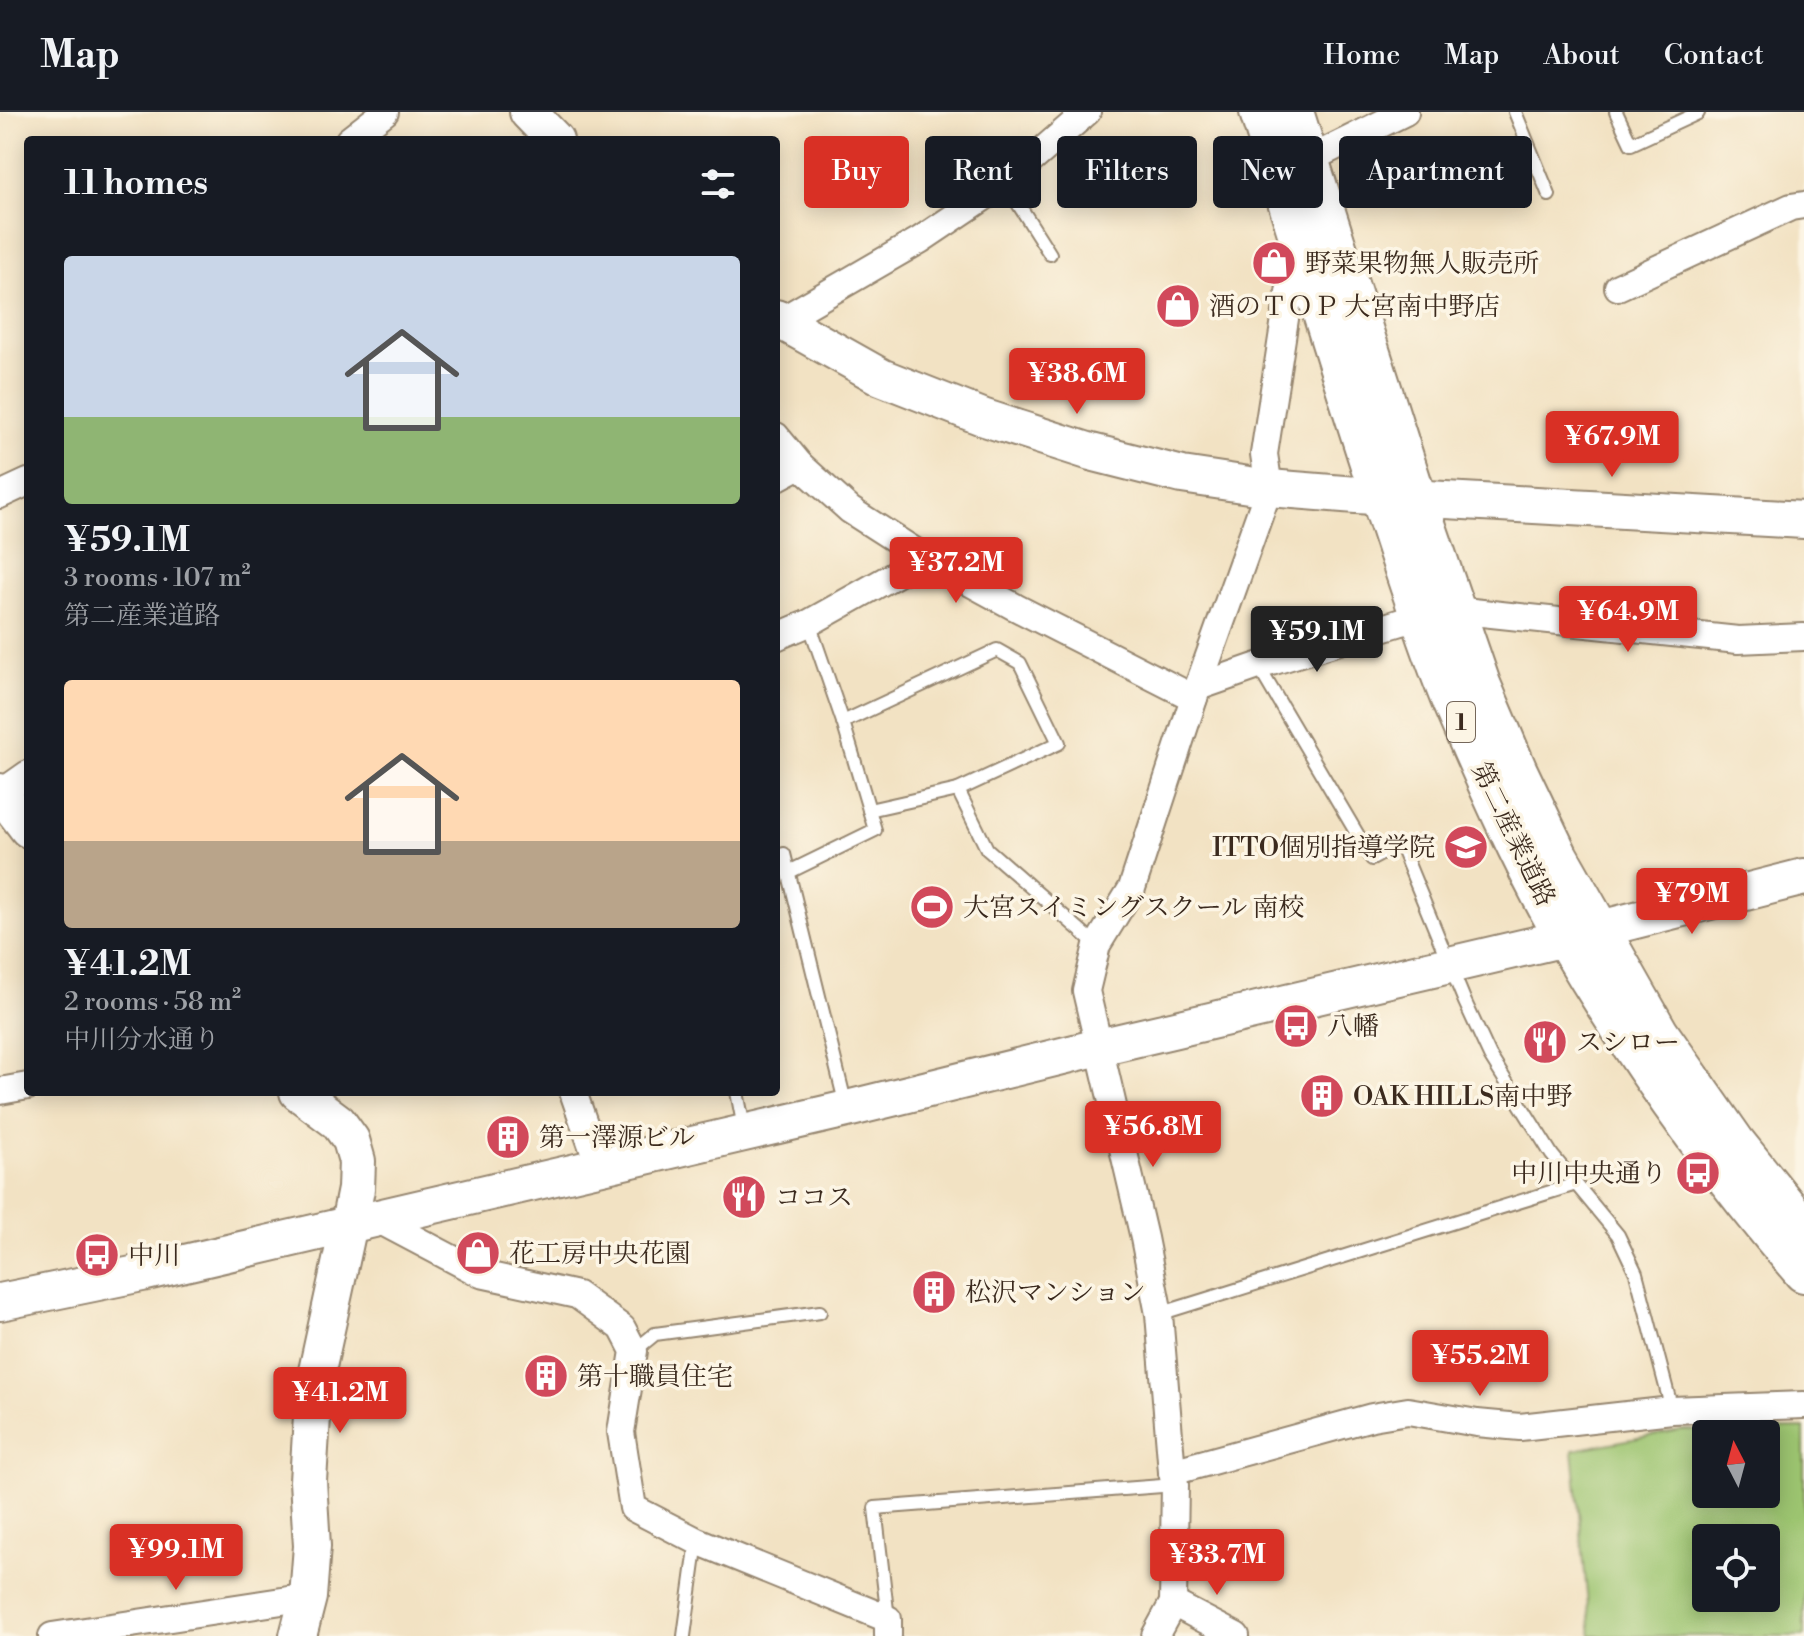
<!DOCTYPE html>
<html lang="en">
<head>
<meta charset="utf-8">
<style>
	body { margin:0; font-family:"Libre Bodoni","Noto Serif JP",serif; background:#242831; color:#f1f3f6; height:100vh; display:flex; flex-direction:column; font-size:30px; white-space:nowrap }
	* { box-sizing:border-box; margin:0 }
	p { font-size:26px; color:#9ea1a6 }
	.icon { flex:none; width:44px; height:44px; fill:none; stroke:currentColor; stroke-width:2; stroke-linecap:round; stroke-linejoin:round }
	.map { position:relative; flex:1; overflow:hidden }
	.drawer { position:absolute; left:24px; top:24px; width:756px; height:960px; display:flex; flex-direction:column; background:#171b24; border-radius:8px; box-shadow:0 4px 20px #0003 }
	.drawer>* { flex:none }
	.banner { position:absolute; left:804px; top:24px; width:760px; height:72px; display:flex; gap:16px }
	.needle { width:52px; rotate:354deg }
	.buttons { position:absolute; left:1692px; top:1308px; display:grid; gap:16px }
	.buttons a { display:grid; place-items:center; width:88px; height:88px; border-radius:8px; background:#171b24; box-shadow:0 4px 20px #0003; font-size:40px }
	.price { position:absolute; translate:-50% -68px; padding:0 18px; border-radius:8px; background:#d93025; color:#fff; font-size:26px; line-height:52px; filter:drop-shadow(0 2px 4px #0008) }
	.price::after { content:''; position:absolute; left:50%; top:48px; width:24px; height:18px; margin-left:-12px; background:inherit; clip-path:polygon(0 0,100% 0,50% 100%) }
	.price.selected { background:#222; color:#fff }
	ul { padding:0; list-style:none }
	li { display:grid; align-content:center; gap:16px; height:424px; padding:0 40px }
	li span { display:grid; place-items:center; height:248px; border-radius:8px; color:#555 }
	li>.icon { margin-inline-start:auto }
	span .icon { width:144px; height:144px; fill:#fffc; stroke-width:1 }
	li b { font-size:34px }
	h2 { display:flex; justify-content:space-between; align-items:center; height:96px; padding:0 40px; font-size:34px }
	.chip { padding:0 28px; border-radius:8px; background:#171b24; box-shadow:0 4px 20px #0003; font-size:28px; line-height:72px }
	.chip.selected { background:#d93025; color:#fff }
	header { display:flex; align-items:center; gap:48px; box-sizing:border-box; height:112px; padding:0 40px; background:#171b24; border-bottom:2px solid #363941 }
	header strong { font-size:38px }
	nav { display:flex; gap:44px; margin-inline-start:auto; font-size:28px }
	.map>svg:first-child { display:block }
	.green { fill:#9cc470; stroke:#6c7747; stroke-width:2; fill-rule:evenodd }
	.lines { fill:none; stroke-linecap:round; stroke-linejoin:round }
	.lane-casing { stroke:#968670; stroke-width:16 }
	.street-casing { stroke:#968670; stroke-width:30 }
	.secondary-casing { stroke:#968670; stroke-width:40 }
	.primary-casing { stroke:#968670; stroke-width:44 }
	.lane { stroke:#fff; stroke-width:12 }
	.street { stroke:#fff; stroke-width:26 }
	.secondary { stroke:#fff; stroke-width:36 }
	.primary { stroke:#fff; stroke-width:40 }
	.labels { text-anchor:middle; stroke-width:7; stroke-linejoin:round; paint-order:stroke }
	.shield { fill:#fcf5e5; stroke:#75675a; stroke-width:2 }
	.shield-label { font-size:24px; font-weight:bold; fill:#3b2a1e }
	.poi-label { font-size:26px; fill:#3b2a1e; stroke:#fcf5e5; text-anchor:start }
	.street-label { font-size:26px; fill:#3b2a1e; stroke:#fcf5e5 }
</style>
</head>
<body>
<header>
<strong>Map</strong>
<nav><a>Home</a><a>Map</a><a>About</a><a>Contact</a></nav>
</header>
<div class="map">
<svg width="1804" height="1524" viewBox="0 0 1804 1524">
	<rect width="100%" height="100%" fill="#fcf5e5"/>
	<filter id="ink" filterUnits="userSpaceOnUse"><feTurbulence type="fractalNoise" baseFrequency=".0125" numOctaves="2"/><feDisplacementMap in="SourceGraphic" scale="16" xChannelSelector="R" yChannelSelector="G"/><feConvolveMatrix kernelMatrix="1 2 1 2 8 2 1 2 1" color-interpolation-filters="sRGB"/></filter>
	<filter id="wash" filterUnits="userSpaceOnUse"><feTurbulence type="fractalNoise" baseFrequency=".006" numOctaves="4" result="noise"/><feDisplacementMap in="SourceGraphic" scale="32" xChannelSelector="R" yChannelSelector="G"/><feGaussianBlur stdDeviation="1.8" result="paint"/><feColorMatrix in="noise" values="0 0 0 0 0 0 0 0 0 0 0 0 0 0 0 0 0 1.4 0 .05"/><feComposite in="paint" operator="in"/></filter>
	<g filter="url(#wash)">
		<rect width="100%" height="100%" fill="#f2e2c3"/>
		<path class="green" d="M1804,1316v208h-213l-18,-186 108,-20zM1706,1322h60v60h-60zM1706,1426h60v60h-60z"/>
	</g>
	<g filter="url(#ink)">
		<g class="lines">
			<g class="lane-casing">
				<g id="lane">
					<path d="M1515,0l34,83"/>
					<path d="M1616,0l15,32 67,-31"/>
					<path d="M1005,71l45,71"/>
					<path d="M1258,554l114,193 28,-15 65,158 25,54 62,99 66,80 18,38 36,137"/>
					<path d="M843,610l154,-72 23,13 39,80 -101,47 -89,20"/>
					<path d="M958,678l29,59 110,96"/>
					<path d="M776,744l8,-2 62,252"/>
					<path d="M789,760l86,-42 -32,-108 -34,-99"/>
					<path d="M737,980l7,36"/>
					<path d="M1159,1202l417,-130"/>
					<path d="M634,1239l21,-17 165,-22"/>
					<path d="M888,1507l-13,-111 300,-23"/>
					<path d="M684,1524l13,-95"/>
				</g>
			</g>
			<g class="street-casing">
				<g id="street">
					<path d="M349,28l36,-28"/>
					<path d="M1308,48l97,-48"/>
					<path d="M1618,175l173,-80 13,-2"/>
					<path d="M780,209l140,-81 85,-57 82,-71"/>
					<path d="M776,324l24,29 50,45 75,48 90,49 179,91"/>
					<path d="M776,366l24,-13"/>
					<path d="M0,383l28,-13"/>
					<path d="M1454,498l284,30 66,-3"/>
					<path d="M776,525l33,-14 116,-65"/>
					<path d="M1198,575l60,-21 163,-50"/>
					<path d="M1,681l27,-19"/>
					<path d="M0,979l28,-5"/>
					<path d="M573,980l26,74"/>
					<path d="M375,1106l106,56 96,21 45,33 12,23 -13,81 12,76 64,33 191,78v17"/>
					<path d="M1172,1360l200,-55 36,-6 69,12 43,4 152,-17 132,-5"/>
					<path d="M1173,1491l63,33"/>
					<path d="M52,1524l256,-39"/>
					<path d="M1155,1524l18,-33 2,-118 -3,-13 -13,-158 -15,-76 -58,-247 11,-46 35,-57 62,-190 75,-210 -5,-34 27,-174 18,-14"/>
				</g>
			</g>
			<g class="secondary-casing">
				<g id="secondary">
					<path d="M528,0l27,28"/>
					<path d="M776,206l105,59 104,41 106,34 91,23 87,13 87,7 448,25"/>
					<path d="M0,680l28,37"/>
					<path d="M0,1190l142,-29 705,-164 252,-62 466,-109 239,-61"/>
					<path d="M298,1524l10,-39 4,-51 -4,-65 6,-96 35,-161 7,-35 1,-28 -6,-21 -13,-18 -40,-30"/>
				</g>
			</g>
			<g class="primary-casing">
				<g id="primary">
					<path d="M1260,0c42,132 82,265 125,397 21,63 41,128 66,190 34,79 72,166 115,240 69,118 149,230 238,333"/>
					<path d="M1293,0l123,386 64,186 37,87 41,86 100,176 77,110 69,86"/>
				</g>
			</g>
			<use href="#lane" class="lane"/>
			<use href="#street" class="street"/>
			<use href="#secondary" class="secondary"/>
			<use href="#primary" class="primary"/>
		</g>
	</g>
	<defs>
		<g id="shop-disc" transform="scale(2.3)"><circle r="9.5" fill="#d1495b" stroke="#fcf5e5"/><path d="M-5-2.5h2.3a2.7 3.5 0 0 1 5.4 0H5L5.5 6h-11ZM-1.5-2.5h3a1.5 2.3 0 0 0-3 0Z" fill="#fff"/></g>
		<g id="school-disc" transform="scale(2.3)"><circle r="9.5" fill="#d1495b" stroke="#fcf5e5"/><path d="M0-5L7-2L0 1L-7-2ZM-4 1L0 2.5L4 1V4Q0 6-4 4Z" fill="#fff"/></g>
		<g id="stadium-disc" transform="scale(2.3)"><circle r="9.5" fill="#d1495b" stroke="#fcf5e5"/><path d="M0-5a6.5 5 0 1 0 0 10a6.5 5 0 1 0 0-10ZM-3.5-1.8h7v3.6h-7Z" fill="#fff"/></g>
		<g id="bus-disc" transform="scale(2.3)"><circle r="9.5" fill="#d1495b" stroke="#fcf5e5"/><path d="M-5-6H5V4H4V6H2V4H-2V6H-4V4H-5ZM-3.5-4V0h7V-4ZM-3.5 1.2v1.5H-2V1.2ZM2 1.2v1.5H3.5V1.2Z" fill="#fff"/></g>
		<g id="restaurant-disc" transform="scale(2.3)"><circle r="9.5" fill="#d1495b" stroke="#fcf5e5"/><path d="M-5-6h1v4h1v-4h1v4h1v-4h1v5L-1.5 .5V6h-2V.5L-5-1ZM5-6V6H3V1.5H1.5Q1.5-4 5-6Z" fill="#fff"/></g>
		<g id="building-disc" transform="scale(2.3)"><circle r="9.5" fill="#d1495b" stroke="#fcf5e5"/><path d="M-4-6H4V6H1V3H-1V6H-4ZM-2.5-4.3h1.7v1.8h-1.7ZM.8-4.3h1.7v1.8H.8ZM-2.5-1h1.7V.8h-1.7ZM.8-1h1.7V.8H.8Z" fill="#fff"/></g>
	</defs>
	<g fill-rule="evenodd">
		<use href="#shop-disc" x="1274" y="151"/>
		<use href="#shop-disc" x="1178" y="194"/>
		<use href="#school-disc" x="1466" y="735"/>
		<use href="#stadium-disc" x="932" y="795"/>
		<use href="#bus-disc" x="1296" y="914"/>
		<use href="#restaurant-disc" x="1545" y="930"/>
		<use href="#building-disc" x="1322" y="984"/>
		<use href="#building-disc" x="508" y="1025"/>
		<use href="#bus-disc" x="1698" y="1061"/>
		<use href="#restaurant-disc" x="744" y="1085"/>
		<use href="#shop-disc" x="478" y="1141"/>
		<use href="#bus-disc" x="97" y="1143"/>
		<use href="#building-disc" x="934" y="1180"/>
		<use href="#building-disc" x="546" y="1264"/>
	</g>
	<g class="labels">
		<rect class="shield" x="1447" y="590" width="28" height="40" rx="6"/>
		<g class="shield-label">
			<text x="1461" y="618">1</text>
		</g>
		<g class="poi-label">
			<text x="1305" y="160">野菜果物無人販売所</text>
			<text x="1209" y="203">酒のＴＯＰ 大宮南中野店</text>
			<text x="1435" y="744" text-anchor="end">ITTO個別指導学院</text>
			<text x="963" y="804">大宮スイミングスクール 南校</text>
			<text x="1327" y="923">八幡</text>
			<text x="1576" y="939">スシロー</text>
			<text x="1353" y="993">OAK HILLS南中野</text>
			<text x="539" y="1034">第一澤源ビル</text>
			<text x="1667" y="1070" text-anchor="end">中川中央通り</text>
			<text x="775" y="1094">ココス</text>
			<text x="509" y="1150">花工房中央花園</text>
			<text x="128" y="1152">中川</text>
			<text x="965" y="1189">松沢マンション</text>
			<text x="577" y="1273">第十職員住宅</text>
		</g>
		<g class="street-label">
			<text transform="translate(1514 722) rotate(64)" y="9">第二産業道路</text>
		</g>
	</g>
</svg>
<div class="buttons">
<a><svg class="needle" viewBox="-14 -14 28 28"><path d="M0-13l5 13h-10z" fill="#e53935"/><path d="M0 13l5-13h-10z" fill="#9ea1a6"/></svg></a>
<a><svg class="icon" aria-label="locate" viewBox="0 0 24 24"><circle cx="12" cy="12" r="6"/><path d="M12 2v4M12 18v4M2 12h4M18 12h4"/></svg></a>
</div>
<b class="price" style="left:1077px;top:304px">¥38.6M</b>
<b class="price" style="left:1612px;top:367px">¥67.9M</b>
<b class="price" style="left:956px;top:493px">¥37.2M</b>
<b class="price" style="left:1628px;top:542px">¥64.9M</b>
<b class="price selected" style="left:1317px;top:562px">¥59.1M</b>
<b class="price" style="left:1692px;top:824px">¥79M</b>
<b class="price" style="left:1153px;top:1057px">¥56.8M</b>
<b class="price" style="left:1480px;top:1286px">¥55.2M</b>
<b class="price" style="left:340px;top:1323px">¥41.2M</b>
<b class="price" style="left:176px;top:1480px">¥99.1M</b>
<b class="price" style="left:1217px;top:1485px">¥33.7M</b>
<div class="banner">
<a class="chip selected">Buy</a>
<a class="chip">Rent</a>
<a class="chip">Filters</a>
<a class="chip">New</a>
<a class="chip">Apartment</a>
</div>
<section class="drawer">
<h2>11 homes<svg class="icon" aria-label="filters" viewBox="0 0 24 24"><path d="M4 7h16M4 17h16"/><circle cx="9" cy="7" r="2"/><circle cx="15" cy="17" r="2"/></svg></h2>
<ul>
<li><span style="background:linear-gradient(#c9d6e8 65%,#8fb573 0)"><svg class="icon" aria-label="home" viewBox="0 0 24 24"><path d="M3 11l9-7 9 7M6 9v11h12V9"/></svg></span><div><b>¥59.1M</b><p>3 rooms · 107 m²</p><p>第二産業道路</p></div></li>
<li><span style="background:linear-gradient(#ffd9b3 65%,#b9a48a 0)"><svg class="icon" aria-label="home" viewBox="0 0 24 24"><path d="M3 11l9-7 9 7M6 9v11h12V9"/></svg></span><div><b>¥41.2M</b><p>2 rooms · 58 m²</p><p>中川分水通り</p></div></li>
</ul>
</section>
</div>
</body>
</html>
